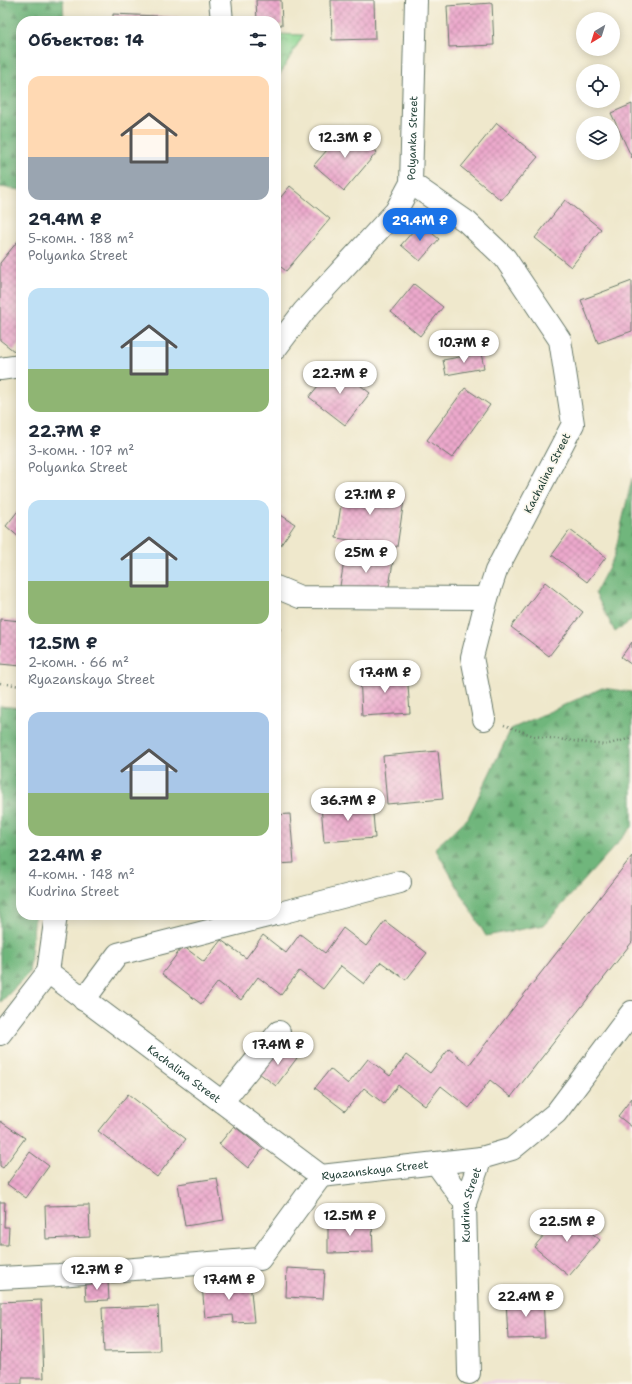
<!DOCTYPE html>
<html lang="ru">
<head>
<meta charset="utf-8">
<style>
	body { margin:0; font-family:"Shantell Sans",sans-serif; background:#f6f6f7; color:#1f2937; height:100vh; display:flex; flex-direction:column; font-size:15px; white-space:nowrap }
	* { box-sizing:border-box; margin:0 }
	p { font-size:13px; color:#747a83 }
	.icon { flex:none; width:22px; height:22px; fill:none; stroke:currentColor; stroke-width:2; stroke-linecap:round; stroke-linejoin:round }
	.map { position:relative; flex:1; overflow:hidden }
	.side { position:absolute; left:16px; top:16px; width:265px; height:904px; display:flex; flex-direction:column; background:#fff; border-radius:16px; box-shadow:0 2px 10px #0003 }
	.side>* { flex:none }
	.needle { width:26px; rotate:218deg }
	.controls { position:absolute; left:576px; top:12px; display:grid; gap:8px }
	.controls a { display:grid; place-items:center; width:44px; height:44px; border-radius:50%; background:#fff; box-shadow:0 2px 10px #0003; font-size:20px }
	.price { position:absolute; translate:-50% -34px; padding:0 9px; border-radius:14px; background:#fff; color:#222; font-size:13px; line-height:26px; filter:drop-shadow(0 1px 2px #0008) }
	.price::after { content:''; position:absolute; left:50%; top:24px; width:12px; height:9px; margin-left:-6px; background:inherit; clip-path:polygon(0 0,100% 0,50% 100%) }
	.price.on { background:#1a73e8; color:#fff }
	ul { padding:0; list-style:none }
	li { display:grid; align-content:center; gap:8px; height:212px; padding:0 12px }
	li span { display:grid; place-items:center; height:124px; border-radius:12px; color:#555 }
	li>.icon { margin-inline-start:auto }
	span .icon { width:72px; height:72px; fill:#fffc; stroke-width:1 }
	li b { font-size:17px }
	h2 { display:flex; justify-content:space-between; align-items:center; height:48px; padding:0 12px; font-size:17px }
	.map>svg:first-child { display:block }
	.built { fill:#f0d0e4 }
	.forest { fill:url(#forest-firs); stroke:#487a58 }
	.park { fill:url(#park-crowns); stroke:#558962 }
	.building { fill:url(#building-cross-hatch) }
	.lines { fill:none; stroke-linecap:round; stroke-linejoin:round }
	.minor-casing { stroke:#687969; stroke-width:24 }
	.path { stroke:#687969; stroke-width:2.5; stroke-dasharray:1 3; stroke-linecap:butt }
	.minor { stroke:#fff; stroke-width:22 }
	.labels { text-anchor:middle; stroke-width:3.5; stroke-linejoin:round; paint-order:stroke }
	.street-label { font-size:11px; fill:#1f3d34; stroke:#fbf7ec }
</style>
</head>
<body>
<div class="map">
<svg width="632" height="1384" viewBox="0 0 632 1384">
	<defs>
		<pattern id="forest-firs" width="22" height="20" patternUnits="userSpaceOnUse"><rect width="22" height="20" fill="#70b67b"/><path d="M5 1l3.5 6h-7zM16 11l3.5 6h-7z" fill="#5b9566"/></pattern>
		<pattern id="park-crowns" width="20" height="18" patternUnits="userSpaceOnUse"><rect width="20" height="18" fill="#8bd591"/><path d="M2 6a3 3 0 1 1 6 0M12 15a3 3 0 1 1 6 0" fill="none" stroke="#71ae77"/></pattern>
		<pattern id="building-cross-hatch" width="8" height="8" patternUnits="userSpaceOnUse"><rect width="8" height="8" fill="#eca9cc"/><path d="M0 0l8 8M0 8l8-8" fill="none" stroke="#bf8ba6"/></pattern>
	</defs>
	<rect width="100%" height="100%" fill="#fbf7ec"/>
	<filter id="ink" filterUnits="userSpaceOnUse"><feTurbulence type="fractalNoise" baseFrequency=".025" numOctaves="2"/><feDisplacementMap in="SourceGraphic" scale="8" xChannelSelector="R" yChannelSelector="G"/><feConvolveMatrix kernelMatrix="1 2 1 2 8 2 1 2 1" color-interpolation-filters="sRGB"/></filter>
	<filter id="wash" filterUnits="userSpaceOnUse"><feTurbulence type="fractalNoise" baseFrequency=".012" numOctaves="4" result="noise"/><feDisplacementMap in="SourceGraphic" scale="16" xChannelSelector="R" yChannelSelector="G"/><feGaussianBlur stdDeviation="0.9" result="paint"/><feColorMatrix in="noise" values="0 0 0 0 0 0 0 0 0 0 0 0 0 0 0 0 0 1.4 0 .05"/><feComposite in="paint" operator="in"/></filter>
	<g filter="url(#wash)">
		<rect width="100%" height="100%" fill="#efe8cc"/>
		<path class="built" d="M481,1380l94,4h-93z"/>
		<g class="forest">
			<path d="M0,0h63l1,21h-43v169l-21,-3z"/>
			<path d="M632,478v142l-17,12 -20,-39 19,-36z"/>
			<path d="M602,688l30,4v135l-88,98 -58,11 -51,-88 33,-30 43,-89z"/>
			<path d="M0,706l21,2v207h14l-6,58 -29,30z"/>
		</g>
		<path class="park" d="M276,34l27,1 -27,46z"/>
		<g id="blocks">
			<g class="building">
				<path d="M256,0h25l1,25h-6v-4h-19z"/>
				<path d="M331,0h43l1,39 -43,1z"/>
				<path d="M492,3l2,42 -45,2 -2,-41z"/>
				<path d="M113,14l66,3v4h-66z"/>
				<path d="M632,104v54l-21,-45z"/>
				<path d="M497,123l41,34 -37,43 -40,-33z"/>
				<path d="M347,127l30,25 -33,39 -30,-26z"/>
				<path d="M290,186l40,33 -44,52 -10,-8v-60z"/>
				<path d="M565,200l36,29 -30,38 -36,-29z"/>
				<path d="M420,223l19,16 -19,22 -19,-16z"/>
				<path d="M21,237v105l-7,9 -14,-11v-77z"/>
				<path d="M632,281v50l-34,12 -17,-43z"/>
				<path d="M414,284l29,23 -23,29 -29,-24z"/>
				<path d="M481,353l3,15 -38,7 -3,-15z"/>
				<path d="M335,365l35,28 -25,32 -36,-28z"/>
				<path d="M465,388l25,17 -38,53 -25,-18z"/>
				<path d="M344,485l61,9 -8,53 -61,-9z"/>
				<path d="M21,507v32l-15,-13z"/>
				<path d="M276,512l19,12 -19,28z"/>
				<path d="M570,530l36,27 -19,25 -35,-27z"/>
				<path d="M345,555l48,7 -5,31 -48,-7z"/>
				<path d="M545,582l38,30 -34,44 -38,-29z"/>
				<path d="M0,619l21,2v45l-21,-2z"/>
				<path d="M276,626l5,2 -5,11z"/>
				<path d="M632,642v23l-11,-8z"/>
				<path d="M407,671l3,42 -48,3 -2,-42z"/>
				<path d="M438,751l5,48 -56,5 -4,-48z"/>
				<path d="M372,801l3,37 -51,4 -3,-37z"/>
				<path d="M290,814l4,49 -18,1v-49z"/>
				<path d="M632,856v86l-121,155 -21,-17 -21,28 -28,-22 -16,20 -27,-21 -14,19 -20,-16 -19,23 -30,-23 15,-19 18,15 20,-25 22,17 16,-21 24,18 19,-24 20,16z"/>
				<path d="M385,921l42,32 -21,27 -25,-18 -17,22 -23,-18 -18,23 -24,-18 -18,24 -23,-18 -17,23 -23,-18 -17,22 -39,-30 21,-28 21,16 17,-22 25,18 17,-23 23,18 14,-19 25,19 18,-25 23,18z"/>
				<path d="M280,1045l17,13 -21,28 -17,-13z"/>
				<path d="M128,1094l58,45 -29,38 -59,-46z"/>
				<path d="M632,1098v29l-14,-11z"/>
				<path d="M0,1121l25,17 -22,30 -3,-2z"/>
				<path d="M234,1126l29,23 -15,19 -29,-24z"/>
				<path d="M30,1152l19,14 -23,32 -19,-14z"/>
				<path d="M217,1178l7,42 -39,6 -7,-42z"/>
				<path d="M0,1202h5l-1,25h5l-1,18h-8z"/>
				<path d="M89,1205l1,32 -44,2 -1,-33z"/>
				<path d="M565,1210l35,30 -31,36 -35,-29z"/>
				<path d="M372,1221l1,31 -45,1v-31z"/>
				<path d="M287,1268l38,2 -2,29 -37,-2z"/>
				<path d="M108,1281l1,19 -23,1 -1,-18z"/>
				<path d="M250,1281l4,41 -21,1 -1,-8 -27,3 -3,-33z"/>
				<path d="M543,1297l2,41 -37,1 -2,-40z"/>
				<path d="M41,1300l3,78h-22v6h-22l1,-82z"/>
				<path d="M158,1306l2,45 -56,1 -2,-44z"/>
			</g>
		</g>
	</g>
	<g filter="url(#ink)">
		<use href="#blocks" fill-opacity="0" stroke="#687969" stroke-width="1"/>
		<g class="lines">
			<g class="minor-casing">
				<g id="minor">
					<path d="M220,0l2,21"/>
					<path d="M411,183l56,39 38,36 55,82 13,84 -77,147 -9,27 -15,59 12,62"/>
					<path id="s1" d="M276,348l28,-37 92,-100 15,-28 5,-183"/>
					<path d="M0,369l21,-3"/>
					<path d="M276,587l24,10 187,1"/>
					<path d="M276,914l124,-32"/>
					<path id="s2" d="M48,972l273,204"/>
					<path d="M84,1000l34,-46 153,-39"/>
					<path d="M0,1034l48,-62 8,-57"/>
					<path d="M222,1102l57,-70"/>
					<path d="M436,1163l29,40"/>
					<path id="s3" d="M0,1278l59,-3 201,-16 61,-83 160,-18"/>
					<path id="s4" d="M469,1373l-4,-170 16,-45 31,-9 44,-36 76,-101"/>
				</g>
			</g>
			<g class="path">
				<path d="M0,683l21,3"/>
				<path d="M504,725l30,11 71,9 27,-7"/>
			</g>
			<use href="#minor" class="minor"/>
		</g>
	</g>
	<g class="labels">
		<g class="street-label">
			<text dy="4" stroke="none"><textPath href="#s1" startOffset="259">Polyanka Street</textPath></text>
			<text transform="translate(547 473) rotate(-63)" y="4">Kachalina Street</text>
			<text dy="4" stroke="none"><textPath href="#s2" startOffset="170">Kachalina Street</textPath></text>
			<text dy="4" stroke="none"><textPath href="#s3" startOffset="418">Ryazanskaya Street</textPath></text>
			<text dy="4" stroke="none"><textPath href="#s4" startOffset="169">Kudrina Street</textPath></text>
		</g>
	</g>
</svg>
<div class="controls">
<a><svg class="needle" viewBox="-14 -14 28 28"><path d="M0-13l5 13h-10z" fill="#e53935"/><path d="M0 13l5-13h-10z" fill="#747a83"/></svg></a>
<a><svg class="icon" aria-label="locate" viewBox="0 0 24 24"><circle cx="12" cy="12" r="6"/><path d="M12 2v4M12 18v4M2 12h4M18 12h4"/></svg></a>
<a><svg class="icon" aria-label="layers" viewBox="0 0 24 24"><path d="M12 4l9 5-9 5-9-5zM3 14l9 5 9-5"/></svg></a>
</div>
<b class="price" style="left:345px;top:159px">12.3M ₽</b>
<b class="price on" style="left:420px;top:242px">29.4M ₽</b>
<b class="price" style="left:464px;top:364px">10.7M ₽</b>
<b class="price" style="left:340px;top:395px">22.7M ₽</b>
<b class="price" style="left:370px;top:516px">27.1M ₽</b>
<b class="price" style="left:366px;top:574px">25M ₽</b>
<b class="price" style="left:385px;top:694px">17.4M ₽</b>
<b class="price" style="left:348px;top:822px">36.7M ₽</b>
<b class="price" style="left:278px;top:1066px">17.4M ₽</b>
<b class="price" style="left:350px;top:1237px">12.5M ₽</b>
<b class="price" style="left:567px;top:1243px">22.5M ₽</b>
<b class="price" style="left:97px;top:1291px">12.7M ₽</b>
<b class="price" style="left:229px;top:1301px">17.4M ₽</b>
<b class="price" style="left:526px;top:1318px">22.4M ₽</b>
<section class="side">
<h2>Объектов: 14<svg class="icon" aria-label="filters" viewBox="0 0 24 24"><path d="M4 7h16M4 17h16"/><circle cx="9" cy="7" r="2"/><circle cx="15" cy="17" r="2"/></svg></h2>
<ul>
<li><span style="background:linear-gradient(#ffd9b3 65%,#9aa5b1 0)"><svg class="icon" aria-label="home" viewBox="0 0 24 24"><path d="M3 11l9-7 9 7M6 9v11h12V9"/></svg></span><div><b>29.4M ₽</b><p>5-комн. · 188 m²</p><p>Polyanka Street</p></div></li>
<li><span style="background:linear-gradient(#bfe0f5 65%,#8fb573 0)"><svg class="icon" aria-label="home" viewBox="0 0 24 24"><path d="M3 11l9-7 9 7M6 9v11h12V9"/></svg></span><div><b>22.7M ₽</b><p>3-комн. · 107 m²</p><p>Polyanka Street</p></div></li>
<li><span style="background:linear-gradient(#bfe0f5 65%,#8fb573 0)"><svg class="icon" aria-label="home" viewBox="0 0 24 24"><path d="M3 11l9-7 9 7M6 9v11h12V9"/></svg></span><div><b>12.5M ₽</b><p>2-комн. · 66 m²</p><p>Ryazanskaya Street</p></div></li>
<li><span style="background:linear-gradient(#a9c7e8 65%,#8fb573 0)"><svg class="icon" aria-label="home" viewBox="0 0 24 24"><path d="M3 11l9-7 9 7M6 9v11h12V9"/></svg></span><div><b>22.4M ₽</b><p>4-комн. · 148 m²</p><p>Kudrina Street</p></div></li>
</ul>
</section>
</div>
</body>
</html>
